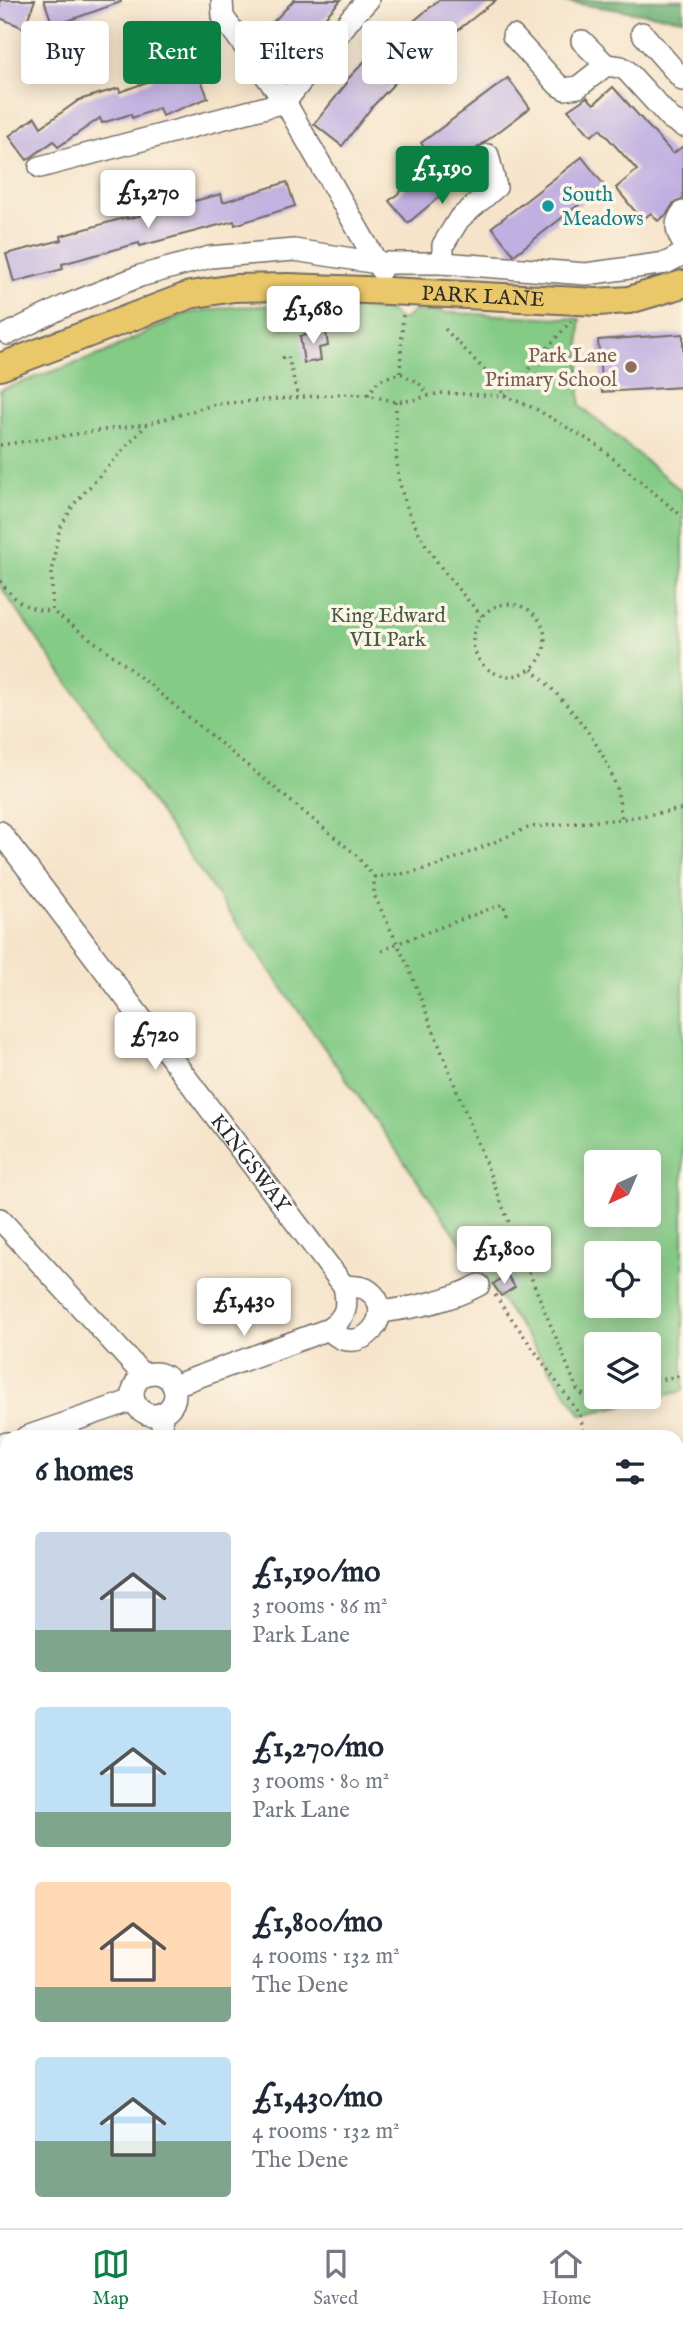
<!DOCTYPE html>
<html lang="en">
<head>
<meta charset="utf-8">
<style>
	body { margin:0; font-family:"IM FELL English",serif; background:#f6f6f7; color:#1f2937; height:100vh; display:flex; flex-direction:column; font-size:26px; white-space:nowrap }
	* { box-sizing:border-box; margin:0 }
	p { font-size:23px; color:#747a83 }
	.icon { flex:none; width:38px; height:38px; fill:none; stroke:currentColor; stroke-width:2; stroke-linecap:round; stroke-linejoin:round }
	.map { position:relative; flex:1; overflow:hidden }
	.side { position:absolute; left:0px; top:1430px; width:684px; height:800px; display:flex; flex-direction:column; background:#fff; border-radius:21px 21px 0 0; box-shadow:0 4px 18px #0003 }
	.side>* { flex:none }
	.hud { position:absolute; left:21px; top:21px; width:642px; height:63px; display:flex; gap:14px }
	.needle { width:46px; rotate:224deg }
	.buttons { position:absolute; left:584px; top:1150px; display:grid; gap:14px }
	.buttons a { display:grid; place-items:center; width:77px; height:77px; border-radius:7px; background:#fff; box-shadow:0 4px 18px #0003; font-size:35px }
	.price { position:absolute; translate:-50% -60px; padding:0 16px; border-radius:7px; background:#fff; color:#222; font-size:23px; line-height:46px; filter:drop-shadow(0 2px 4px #0008) }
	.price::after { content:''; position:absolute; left:50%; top:42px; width:21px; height:16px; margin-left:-10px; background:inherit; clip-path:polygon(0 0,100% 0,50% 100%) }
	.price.selected { background:#0b8043; color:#fff }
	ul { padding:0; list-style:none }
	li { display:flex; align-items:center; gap:21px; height:175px; padding:0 35px }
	li span { display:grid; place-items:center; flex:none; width:196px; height:140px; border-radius:7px; color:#555 }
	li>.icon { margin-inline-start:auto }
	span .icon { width:84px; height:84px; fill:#fffc; stroke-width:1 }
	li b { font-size:30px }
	h2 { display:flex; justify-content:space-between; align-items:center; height:84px; padding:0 35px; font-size:30px }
	.chip { padding:0 24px; border-radius:7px; background:#fff; box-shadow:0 4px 18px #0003; font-size:24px; line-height:63px }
	.chip.selected { background:#0b8043; color:#fff }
	.tabs { display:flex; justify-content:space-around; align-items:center; height:98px; border-top:2px solid #e0e1e3; background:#fff; font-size:19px; color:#747a83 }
	.tabs a { display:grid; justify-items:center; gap:4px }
	.tabs .selected { color:#0b8043 }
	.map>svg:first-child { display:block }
	.green { fill:#84cb86; stroke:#587b58; stroke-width:2; fill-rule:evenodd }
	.forest { fill:#6baf73; stroke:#4b6d4f; stroke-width:2 }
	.building { fill:#c0b0e1 }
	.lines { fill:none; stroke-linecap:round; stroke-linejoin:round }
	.minor-casing { stroke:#726c63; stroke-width:24 }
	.major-casing { stroke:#726c63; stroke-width:30 }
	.path { stroke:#726c63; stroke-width:3.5; stroke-dasharray:2 5; stroke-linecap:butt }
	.minor { stroke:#fff; stroke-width:21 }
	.major { stroke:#eac769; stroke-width:26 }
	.culture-dot { fill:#0f9aa8; stroke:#fcf5e5; stroke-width:2.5 }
	.education-dot { fill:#8d6e63; stroke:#fcf5e5; stroke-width:2.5 }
	.labels { text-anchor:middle; stroke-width:7; stroke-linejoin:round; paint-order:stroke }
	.culture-label { font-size:21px; fill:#0d838f; stroke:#fcf5e5; text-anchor:start }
	.street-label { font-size:21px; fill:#2b2b2b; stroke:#fcf5e5 }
	.education-label { font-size:21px; fill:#785e54; stroke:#fcf5e5; text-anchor:end }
	.park-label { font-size:21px; fill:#465b46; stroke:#fcf5e5 }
</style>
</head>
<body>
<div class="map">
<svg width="683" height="2228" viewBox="0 0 683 2228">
	<rect width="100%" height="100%" fill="#fcf5e5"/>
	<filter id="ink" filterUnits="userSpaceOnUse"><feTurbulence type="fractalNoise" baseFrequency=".0143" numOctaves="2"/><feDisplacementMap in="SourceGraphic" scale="14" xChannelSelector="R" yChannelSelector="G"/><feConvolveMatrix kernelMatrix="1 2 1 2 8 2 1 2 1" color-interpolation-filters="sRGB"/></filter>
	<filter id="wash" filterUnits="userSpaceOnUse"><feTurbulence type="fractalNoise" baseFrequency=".00686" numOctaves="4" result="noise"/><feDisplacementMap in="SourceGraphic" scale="28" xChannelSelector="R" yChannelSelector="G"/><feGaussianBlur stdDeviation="1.57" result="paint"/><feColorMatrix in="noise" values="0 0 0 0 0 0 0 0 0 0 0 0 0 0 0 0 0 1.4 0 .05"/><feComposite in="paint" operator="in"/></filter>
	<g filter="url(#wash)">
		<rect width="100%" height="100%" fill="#f6e4ca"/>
		<path class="green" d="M298,305l91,6 10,8h6l9,-8 166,8v87l103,86v899l-101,24 -582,-829v-196l102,-36 82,-40 46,-7zM597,1162h52v52h-52zM597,1253h52v53h-52zM597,1344h52v52h-52z"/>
		<path class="forest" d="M551,0h132v19z"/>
		<g id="blocks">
			<g class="building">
				<path d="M0,0h35l-11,28 -24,-10z"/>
				<path d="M44,0h76l1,2 -68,24z"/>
				<path d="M294,0h47l-61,66 -24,-26z"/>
				<path d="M439,0h57l-90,71 -34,36 -30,39 -28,-22 33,-41 -1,-2 32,-34 2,2z"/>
				<path d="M163,26l19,52 16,-6 10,26 -46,18 -3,-8 -27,10 -1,-4 -29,9 -2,-5 -42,29 -4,-6 -27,19 -18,-24 26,-19 6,10 38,-27 40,-12 1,4 33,-12 -16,-45z"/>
				<path d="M508,78l22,30 -87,66 9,12 -44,37 -19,-22 47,-38 -15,-20z"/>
				<path d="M613,87l60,67 10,-8v53l-10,5 -6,10 -9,7 -7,-8 -9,7 -26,-32 21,-18 -37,-41 -9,7 -23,-26 19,-13 7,7z"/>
				<path d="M582,157l22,28 -90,70 -22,-28z"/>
				<path d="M287,182l8,24 -60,19 -1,-4 -94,25 -1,-3 -77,21 1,5 -49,13 -8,-28 56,-14 -1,-4 66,-19v2l94,-25 2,8z"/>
				<path d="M326,332l2,14 -9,2 2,12 -17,3 -4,-27z"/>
				<path d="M683,334v53l-81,5 -4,-52z"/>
				<path d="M507,1275l8,12 -14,9 -8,-12z"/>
			</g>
		</g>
	</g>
	<g filter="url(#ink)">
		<use href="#blocks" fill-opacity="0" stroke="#726c63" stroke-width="2"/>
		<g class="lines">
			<g class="minor-casing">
				<g id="minor">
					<path d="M222,0l1,17 62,85 96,168"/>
					<path d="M642,33l41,47"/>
					<path d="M513,36l45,49 7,4 13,-2 28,-22 15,2 6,4 43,47 13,8"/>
					<path d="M582,41l24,24"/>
					<path d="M40,167l245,-65 66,-84 17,-18"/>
					<path d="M683,212c-9,11 -7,19 0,31"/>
					<path d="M443,263v-18l16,-26 37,-32 -8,-32"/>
					<path d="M8,334l57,-28 75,-30 70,-19 84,-7 84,13h65l143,11 80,-11 17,-9"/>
					<path id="s1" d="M0,832l344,454c4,21 3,30 -15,43l-156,57"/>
					<path d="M0,1219l143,156"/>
					<path d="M381,1312c34,-5 66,-10 98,-27"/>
					<path d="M329,1329c30,34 73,-18 37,-40 -6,-3 -15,-2 -22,-3"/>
					<circle cx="154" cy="1394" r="21"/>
					<path d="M160,1414l4,23"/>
					<path d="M26,1437l107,-37"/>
					<path d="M0,1446l7,-3"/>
					<path d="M677,1519l6,-2"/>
					<path d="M0,1744l7,-4"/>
					<path d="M677,1933l6,-4"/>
					<path d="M0,2031l7,-2"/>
					<path d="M0,2165l7,-3"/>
					<path d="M677,2191l6,4"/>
					<path d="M142,2222l4,6"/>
					<path d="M496,2222l4,6"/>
				</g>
			</g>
			<g class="major-casing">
				<g id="major">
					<path id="s2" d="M0,367l190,-72 44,-7 55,-1 100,4 208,11 32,-2 54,-16"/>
				</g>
			</g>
			<g class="path">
				<path d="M445,329l51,53 9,14 66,-75"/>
				<path d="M282,358l6,-2 10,41"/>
				<path d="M400,373l3,-61"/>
				<path d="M368,395l11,-15 21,-7 18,9 11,13"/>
				<path d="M396,402c0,23 -1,47 2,70 7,55 48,105 84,144"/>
				<path d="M0,445l145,-21"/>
				<path d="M0,581c15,20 26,29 52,30"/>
				<circle cx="509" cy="640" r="36"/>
				<path d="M532,669c34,33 70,72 84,118 3,10 4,22 6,32"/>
				<path d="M374,877l35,-4 31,-8 90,-38 92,-8 61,-10"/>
				<path d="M382,951l11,-6 110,-41 6,16"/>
				<path d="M493,1271l28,-18"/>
				<path d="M495,1295l85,120 5,22"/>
				<path d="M649,1382l34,-7"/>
				<path d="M597,1394l-14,1 -6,-6 -56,-136 -113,-287 -34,-71v-18l-19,-23 -237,-195 -66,-48v-37l4,-30 4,-16 14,-24 73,-80 69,-20 125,-10 27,1 28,7 17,-2 27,-7 65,3 31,13 61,36 86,72"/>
				<path d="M0,2222l7,-1"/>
				<path d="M32,2222l4,6"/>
				<path d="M277,2228l4,-6"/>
			</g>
			<use href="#minor" class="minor"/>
			<use href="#major" class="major"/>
		</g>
	</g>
	<circle class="culture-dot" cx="548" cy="206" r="7"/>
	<circle class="education-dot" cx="631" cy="367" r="7"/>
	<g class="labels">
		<g class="culture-label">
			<text x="562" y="201">South<tspan x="562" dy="24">Meadows</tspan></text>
		</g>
		<g class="street-label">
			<text dy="7" stroke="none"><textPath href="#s2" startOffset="497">PARK LANE</textPath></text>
			<text dy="7" stroke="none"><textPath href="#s1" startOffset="415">KINGSWAY</textPath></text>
		</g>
		<g class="education-label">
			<text x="617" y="362">Park Lane<tspan x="617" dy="24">Primary School</tspan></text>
		</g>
		<g class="park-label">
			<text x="388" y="622">King Edward<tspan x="388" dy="24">VII Park</tspan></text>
		</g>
	</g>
</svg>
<div class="buttons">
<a><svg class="needle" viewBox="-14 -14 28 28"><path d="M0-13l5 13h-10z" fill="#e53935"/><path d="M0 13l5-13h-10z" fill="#747a83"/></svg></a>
<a><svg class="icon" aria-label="locate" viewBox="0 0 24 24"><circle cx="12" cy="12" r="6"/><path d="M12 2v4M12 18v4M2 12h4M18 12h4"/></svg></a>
<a><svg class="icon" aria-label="layers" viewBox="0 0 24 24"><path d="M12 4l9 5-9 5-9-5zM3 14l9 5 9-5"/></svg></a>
</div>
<b class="price selected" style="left:442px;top:206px">£1,190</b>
<b class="price" style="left:148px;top:230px">£1,270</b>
<b class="price" style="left:313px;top:346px">£1,680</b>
<b class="price" style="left:155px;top:1072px">£720</b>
<b class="price" style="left:504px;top:1286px">£1,800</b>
<b class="price" style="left:244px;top:1338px">£1,430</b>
<div class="hud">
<a class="chip">Buy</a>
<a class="chip selected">Rent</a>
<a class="chip">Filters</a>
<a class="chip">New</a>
</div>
<section class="side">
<h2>6 homes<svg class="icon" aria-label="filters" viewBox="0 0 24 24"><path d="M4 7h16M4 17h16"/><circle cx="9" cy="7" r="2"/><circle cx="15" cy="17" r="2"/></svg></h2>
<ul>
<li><span style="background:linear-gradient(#c9d6e8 70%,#7fa58c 0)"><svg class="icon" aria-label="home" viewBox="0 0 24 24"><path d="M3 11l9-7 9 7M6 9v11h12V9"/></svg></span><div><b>£1,190/mo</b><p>3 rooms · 86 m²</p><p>Park Lane</p></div></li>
<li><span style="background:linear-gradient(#bfe0f5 75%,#7fa58c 0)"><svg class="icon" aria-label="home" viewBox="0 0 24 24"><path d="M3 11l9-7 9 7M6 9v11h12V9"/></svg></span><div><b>£1,270/mo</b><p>3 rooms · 80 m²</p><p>Park Lane</p></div></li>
<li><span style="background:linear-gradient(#ffd9b3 75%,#7fa58c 0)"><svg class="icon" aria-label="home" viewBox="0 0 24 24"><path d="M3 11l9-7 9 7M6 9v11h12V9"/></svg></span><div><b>£1,800/mo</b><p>4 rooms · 132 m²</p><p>The Dene</p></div></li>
<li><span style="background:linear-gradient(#bfe0f5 60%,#7fa58c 0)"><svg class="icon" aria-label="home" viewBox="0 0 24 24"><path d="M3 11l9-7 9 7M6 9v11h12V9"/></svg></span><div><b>£1,430/mo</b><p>4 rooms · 132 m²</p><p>The Dene</p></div></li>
</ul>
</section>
</div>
<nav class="tabs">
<a class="selected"><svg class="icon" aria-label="map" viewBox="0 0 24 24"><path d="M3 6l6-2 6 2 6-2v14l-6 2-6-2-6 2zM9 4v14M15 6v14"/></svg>Map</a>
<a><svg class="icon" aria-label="saved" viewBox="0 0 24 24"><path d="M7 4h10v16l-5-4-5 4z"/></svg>Saved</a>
<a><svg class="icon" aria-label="home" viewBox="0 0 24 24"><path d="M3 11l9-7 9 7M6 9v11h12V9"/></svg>Home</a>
</nav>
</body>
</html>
